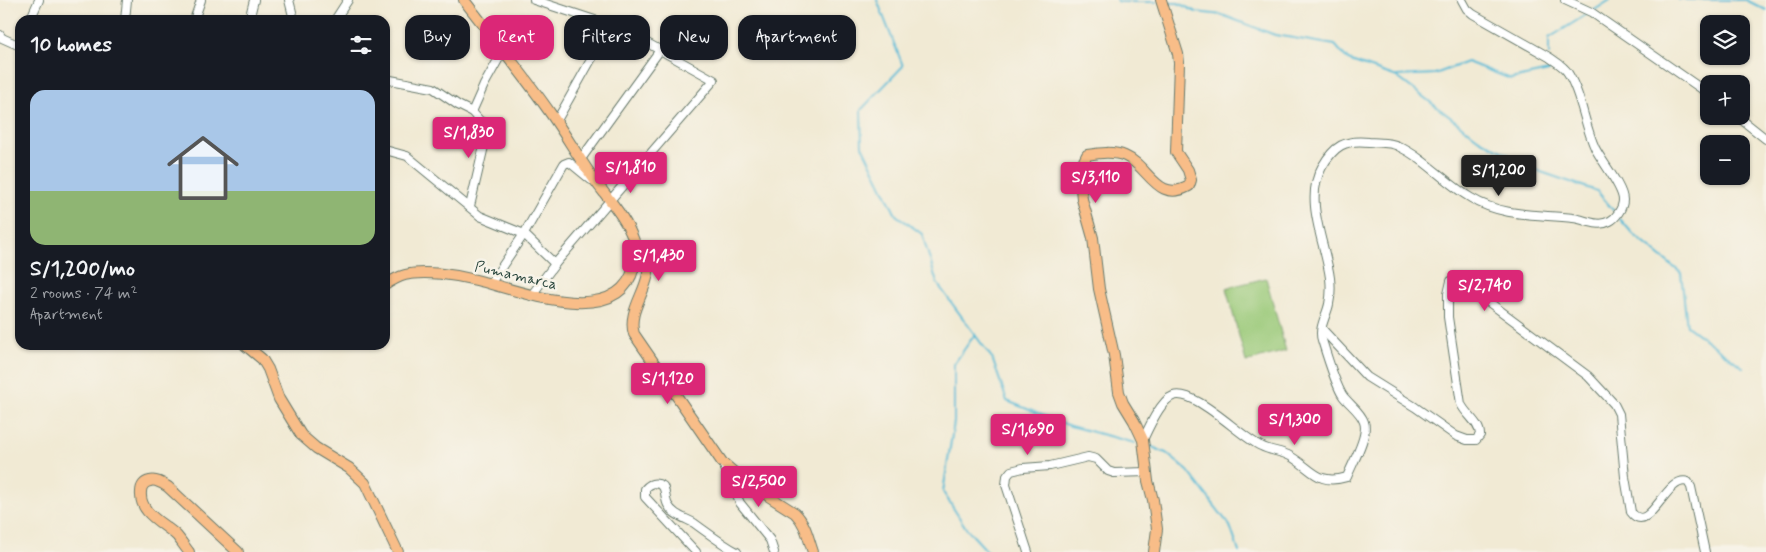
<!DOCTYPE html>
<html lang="en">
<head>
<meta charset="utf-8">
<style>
	body { margin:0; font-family:Mynerve,sans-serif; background:#242831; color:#f1f3f6; height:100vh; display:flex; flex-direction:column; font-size:19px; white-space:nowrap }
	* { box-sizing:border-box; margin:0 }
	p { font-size:16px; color:#9ea1a6 }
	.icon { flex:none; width:28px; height:28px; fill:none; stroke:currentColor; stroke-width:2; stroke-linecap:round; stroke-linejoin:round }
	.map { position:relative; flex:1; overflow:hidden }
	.side { position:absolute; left:15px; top:15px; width:375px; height:335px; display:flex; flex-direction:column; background:#171b24; border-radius:15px; box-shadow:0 1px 4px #0004 }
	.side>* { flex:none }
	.banner { position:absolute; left:405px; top:15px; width:475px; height:45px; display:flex; gap:10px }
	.controls { position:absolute; left:1700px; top:15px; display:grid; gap:10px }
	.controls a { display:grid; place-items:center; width:50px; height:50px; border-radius:10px; background:#171b24; box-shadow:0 1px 4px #0004; font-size:25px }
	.price { position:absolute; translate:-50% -42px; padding:0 11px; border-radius:5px; background:#db2777; color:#fff; font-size:16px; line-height:32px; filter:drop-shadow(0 1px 2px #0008) }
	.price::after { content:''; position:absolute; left:50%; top:30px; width:15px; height:11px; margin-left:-8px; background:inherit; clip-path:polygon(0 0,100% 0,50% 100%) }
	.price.on { background:#222; color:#fff }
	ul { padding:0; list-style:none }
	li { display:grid; align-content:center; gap:10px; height:265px; padding:0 15px }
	li span { display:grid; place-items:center; height:155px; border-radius:15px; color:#555 }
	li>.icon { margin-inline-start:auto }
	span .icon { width:90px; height:90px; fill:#fffc; stroke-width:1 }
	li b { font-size:21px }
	h2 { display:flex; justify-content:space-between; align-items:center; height:60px; padding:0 15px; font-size:21px }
	.tag { padding:0 18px; border-radius:15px; background:#171b24; box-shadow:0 1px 4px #0004; font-size:18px; line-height:45px }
	.tag.on { background:#db2777; color:#fff }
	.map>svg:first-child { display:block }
	.green { fill:#9ac978; stroke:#5c8356 }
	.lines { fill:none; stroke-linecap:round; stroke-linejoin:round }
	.stream { stroke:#58bbd7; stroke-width:2 }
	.minor-casing { stroke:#687a6c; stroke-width:10 }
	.major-casing { stroke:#687a6c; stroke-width:12 }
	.minor { stroke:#fff; stroke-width:8 }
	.major { stroke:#f8bd88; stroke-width:10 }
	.labels { text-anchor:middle; stroke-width:5; stroke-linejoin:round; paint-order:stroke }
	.street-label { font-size:15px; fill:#1f3d34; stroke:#f7f3e8 }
</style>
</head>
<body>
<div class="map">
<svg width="1766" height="552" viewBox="0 0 1766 552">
	<rect width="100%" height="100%" fill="#f7f3e8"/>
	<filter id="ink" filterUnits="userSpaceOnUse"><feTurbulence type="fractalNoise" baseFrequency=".02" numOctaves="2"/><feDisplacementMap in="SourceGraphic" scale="10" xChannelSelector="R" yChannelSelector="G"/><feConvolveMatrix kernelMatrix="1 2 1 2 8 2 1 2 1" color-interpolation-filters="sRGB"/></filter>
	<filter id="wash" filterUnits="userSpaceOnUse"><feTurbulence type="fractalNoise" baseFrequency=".0096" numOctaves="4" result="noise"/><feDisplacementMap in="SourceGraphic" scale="20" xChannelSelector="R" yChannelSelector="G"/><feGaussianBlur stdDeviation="1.12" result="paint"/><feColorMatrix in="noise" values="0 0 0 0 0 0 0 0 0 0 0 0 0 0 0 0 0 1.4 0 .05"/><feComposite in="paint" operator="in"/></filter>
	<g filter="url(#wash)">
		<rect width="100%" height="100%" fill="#f1ead4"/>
		<path class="green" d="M1266,278l20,73 -40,11 -20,-74z"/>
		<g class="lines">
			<g class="stream">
				<path d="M877,0l26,66 -42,44 1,36 34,69 26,19 15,49 55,75 15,43 63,25 65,17"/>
				<path d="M1117,0l2,2h37"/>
				<path d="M1678,0h68l20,10"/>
				<path d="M1168,3h10l18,9 26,3 53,20 60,10 13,15 49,17 82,62 62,33 56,19 16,19"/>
				<path d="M1593,11l17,-11"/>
				<path d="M1549,54v-16l40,-25"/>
				<path d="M1397,76l38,-2 32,-12 44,17 38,-8v-2"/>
				<path d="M1620,219l13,15 48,39 6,53 57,42"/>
				<path d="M975,334l-21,30v58l-11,70 23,36 22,24"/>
				<path d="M1150,446l16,7 22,18 42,55 9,26"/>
			</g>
		</g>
	</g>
	<g filter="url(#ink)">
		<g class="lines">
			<g class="minor-casing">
				<g id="minor">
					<path d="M289,0l5,20"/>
					<path d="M1565,0l26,12 118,82"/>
					<path d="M30,20l9,-20"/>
					<path d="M125,20l2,-20"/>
					<path d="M194,20l7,-20"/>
					<path d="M249,20l5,-20"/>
					<path d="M335,20l13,-20"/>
					<path d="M0,35l2,3 18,8"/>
					<path d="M385,79l48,9 25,17 14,7 12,-27 19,-34"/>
					<path d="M1737,116l29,23"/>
					<path d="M556,122l54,-96"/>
					<path d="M385,150l22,6 73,60 44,18 31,30"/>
					<path d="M581,159l79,-109"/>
					<path d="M470,206l18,-77 -2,-5 -6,-3 -8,-9"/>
					<path d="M490,284l34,-50 40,-70 5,-2 22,18"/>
					<path d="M531,296l24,-32 159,-184 -92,-51 -88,-29"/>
					<path d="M1322,329l45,48 48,30 41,29 11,4h9l4,-5c0,-12 -14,-20 -19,-31l-13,-87v-23l3,-13 4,-2 4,1 129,96 26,28 5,10 6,63 6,35c19,25 35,-38 57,-30l3,5 14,65"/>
					<path d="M1143,440c5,-11 18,-40 30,-44 22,-8 67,41 88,50 9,5 20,5 29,10 23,13 27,30 57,21 5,-13 22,-42 17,-55 -3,-10 -15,-18 -21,-26 -7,-10 -17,-43 -21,-56 -4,-12 5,-25 7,-36 2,-9 2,-17 1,-26 -4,-33 -27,-78 -8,-111 12,-21 23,-28 47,-25 10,1 21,0 29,4 28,13 47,37 73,52 31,19 67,16 102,20 12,1 24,10 37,3 6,-3 13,-13 13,-21 0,-13 -21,-38 -28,-52 -11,-24 -13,-52 -27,-75 -4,-7 -12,-11 -19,-16l-76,-43 -6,-5 -5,-9"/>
					<path d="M723,464l17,39 30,37 4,12"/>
					<path d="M696,552l-51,-55v-8c6,-7 11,-7 18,-3 3,6 2,14 5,19 5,10 17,13 26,18 14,10 28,21 43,29"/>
					<path d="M1028,552l-22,-67 1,-9 4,-5 12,-3 27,-2 38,-9 8,2 12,12 6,2 33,-1"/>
				</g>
			</g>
			<g class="major-casing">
				<g id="major">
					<path d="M636,252l8,2c16,26 -19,52 -10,80l88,128 21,18 52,33c11,11 13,25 18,39"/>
					<path d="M385,285c6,-4 12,-8 20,-10 20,-5 51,0 71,5 43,10 142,51 158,-13 3,-9 3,-18 0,-26 -9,-26 -29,-45 -43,-66 -14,-20 -26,-41 -40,-61 -27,-39 -58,-76 -87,-114"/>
					<path d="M245,345l17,14 6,10 11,30 22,36 15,13 33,20 16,15 33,69"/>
					<path d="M189,552c-4,-5 -8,-11 -12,-16 -13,-13 -38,-22 -36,-44 0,-6 3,-10 9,-11 6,-2 13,3 18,6l70,65"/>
					<path d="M1154,552l3,-23 -4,-29 -5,-19 -5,-41 -9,-19 -11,-18 -4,-11 -5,-37 -15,-66 -6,-51 -11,-39 -2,-21 3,-15 4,-8c13,-2 26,-4 38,1 24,10 32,48 64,30l2,-6 -3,-10 -12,-18 3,-89 -1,-9 -17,-54"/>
				</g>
			</g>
			<use href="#minor" class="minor"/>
			<use href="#major" class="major"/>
		</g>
	</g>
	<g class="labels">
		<g class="street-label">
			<text transform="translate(516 275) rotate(13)" y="5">Pumamarca</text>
		</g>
	</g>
</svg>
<div class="controls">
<a><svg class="icon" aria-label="layers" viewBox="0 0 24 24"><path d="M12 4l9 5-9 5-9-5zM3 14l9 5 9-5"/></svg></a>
<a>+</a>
<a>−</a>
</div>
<b class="price" style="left:469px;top:159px">S/1,830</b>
<b class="price" style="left:631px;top:194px">S/1,810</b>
<b class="price on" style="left:1499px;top:197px">S/1,200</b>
<b class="price" style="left:1096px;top:204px">S/3,110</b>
<b class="price" style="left:659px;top:282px">S/1,430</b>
<b class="price" style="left:1485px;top:312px">S/2,740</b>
<b class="price" style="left:668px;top:405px">S/1,120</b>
<b class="price" style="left:1295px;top:446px">S/1,300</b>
<b class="price" style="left:1028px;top:456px">S/1,690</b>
<b class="price" style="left:759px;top:508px">S/2,500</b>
<div class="banner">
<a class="tag">Buy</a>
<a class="tag on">Rent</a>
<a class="tag">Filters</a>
<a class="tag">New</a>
<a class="tag">Apartment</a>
</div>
<section class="side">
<h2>10 homes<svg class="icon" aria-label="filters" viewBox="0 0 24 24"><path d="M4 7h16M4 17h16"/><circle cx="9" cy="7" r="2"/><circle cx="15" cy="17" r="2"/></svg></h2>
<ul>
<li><span style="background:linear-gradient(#a9c7e8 65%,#8fb573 0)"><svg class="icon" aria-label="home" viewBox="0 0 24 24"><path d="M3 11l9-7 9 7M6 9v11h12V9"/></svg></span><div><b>S/1,200/mo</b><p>2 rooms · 74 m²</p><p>Apartment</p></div></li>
</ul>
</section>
</div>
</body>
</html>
